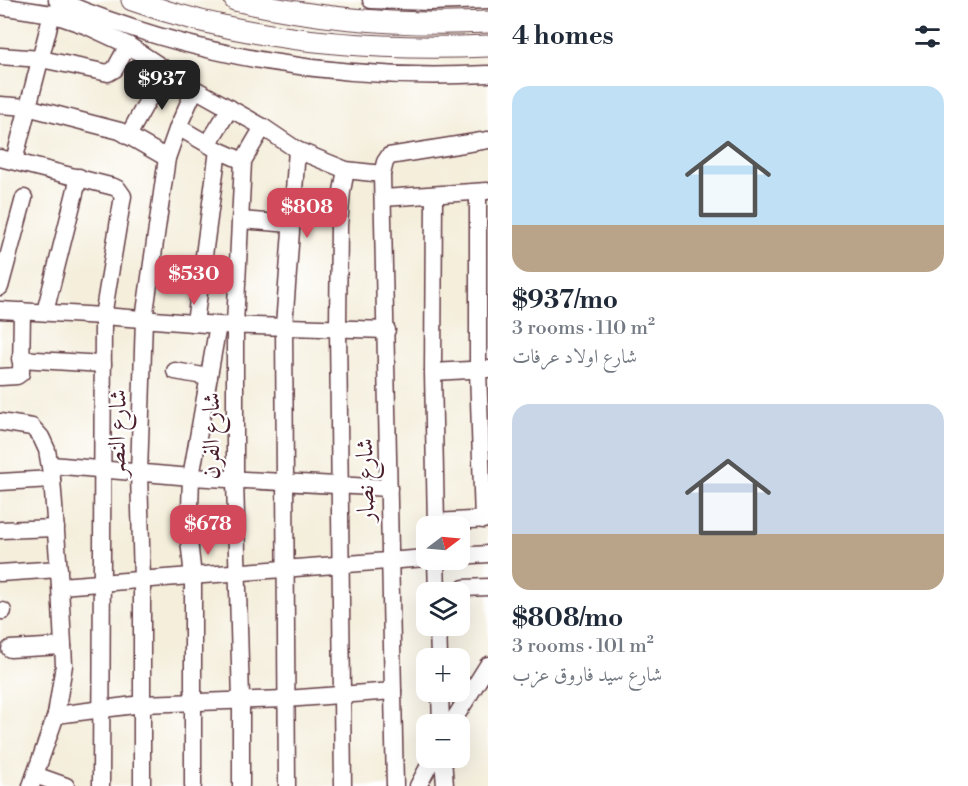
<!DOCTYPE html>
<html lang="en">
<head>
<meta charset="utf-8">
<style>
	body { margin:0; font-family:"Libre Bodoni",Amiri,serif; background:#f6f6f7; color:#1f2937; height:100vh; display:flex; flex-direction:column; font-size:22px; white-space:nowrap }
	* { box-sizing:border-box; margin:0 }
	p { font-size:20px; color:#747a83 }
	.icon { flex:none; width:33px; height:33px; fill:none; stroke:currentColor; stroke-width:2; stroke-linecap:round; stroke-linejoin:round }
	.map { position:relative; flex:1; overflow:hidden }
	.details { display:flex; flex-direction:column; background:#fff; width:480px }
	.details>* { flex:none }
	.needle { width:39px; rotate:74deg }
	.controls { position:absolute; left:416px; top:516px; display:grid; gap:12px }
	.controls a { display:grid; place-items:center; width:54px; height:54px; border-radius:12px; background:#fff; box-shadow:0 6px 24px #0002; font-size:30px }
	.price { position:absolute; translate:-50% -51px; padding:0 14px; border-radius:12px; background:#d1495b; color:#fff; font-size:20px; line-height:39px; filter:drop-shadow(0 2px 3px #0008) }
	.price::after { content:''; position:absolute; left:50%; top:36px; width:18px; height:14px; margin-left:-9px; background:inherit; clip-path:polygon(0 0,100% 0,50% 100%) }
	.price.on { background:#222; color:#fff }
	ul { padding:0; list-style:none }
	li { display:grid; align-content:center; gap:12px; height:318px; padding:0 24px }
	li span { display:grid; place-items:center; height:186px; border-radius:18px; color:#555 }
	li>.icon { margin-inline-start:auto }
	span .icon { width:108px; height:108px; fill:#fffc; stroke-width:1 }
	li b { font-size:26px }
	h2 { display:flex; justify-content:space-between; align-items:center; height:72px; padding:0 24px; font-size:26px }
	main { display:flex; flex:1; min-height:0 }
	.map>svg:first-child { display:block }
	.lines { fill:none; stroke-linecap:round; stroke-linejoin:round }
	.minor-casing { stroke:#643e45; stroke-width:19 }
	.major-casing { stroke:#643e45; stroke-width:23 }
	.minor { stroke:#fff; stroke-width:16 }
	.major { stroke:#fff; stroke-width:21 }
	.labels { text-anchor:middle; stroke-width:4.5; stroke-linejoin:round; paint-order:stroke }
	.street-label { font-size:24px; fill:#4a1f2b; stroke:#fff }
</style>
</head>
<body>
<main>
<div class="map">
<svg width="488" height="786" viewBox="0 0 488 786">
	<rect width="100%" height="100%" fill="#fff"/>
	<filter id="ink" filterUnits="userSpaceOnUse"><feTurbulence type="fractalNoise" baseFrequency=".0167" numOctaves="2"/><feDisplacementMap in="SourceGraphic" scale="12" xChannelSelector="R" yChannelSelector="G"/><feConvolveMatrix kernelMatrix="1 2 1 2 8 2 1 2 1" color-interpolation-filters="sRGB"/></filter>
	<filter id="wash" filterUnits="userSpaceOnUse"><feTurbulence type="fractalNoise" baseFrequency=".008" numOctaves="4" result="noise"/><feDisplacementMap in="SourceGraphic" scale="24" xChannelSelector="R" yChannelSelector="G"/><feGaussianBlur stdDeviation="1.35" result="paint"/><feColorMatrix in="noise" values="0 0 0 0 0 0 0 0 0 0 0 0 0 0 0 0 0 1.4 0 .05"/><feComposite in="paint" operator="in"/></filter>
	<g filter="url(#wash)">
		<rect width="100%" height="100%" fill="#f4eedb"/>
	</g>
	<g filter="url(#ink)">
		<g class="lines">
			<g class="minor-casing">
				<g id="minor">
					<path d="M57,0c136,57 283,82 431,74"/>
					<path d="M371,0l58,2 59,-2"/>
					<path d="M0,6l52,8 35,12 41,19 67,44 68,38 34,23 49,20 36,4 3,-12 4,-6 99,-16"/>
					<path d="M0,56l41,3 67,14 7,-4 13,-24"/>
					<path d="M0,105l27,2 93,24 47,27"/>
					<path d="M178,127l40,23 25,11"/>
					<path d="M128,136l37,-67"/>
					<path d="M208,144l22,-36"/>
					<path d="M0,158l114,29 4,2 5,7 -20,120 -2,470"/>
					<path d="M14,161l38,-147"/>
					<path d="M382,174l13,612"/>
					<path d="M478,192v178l5,150"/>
					<path d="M434,195l-1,177 3,154"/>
					<path d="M383,198l104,-7"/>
					<path d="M240,220l51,4"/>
					<path d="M0,287l24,-89"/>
					<path d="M0,310l103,6 115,9 169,5"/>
					<path d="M45,312l34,-135"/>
					<path d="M195,323l23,-173"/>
					<path d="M20,359l83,5"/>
					<path d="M175,371l34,6"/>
					<path d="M433,372l55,-3"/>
					<path d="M0,377l17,-1 4,-3 1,-62"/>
					<path d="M0,422l32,5 9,10 6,13 5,29 8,107 4,79 -8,50 -25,71"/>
					<path d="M51,465l140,12 198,11"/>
					<path d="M0,482l52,-3"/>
					<path d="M436,522l52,-3"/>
					<path d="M0,530l56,-2"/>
					<path d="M459,556l29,-2"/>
					<path d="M436,560l1,32"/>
					<path d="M0,573l59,-4"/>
					<path d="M60,586l366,-28"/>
					<path d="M464,588l24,-1"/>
					<path d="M0,611h3"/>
					<path d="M438,626l1,32"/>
					<path d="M10,649l53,-3"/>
					<path d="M440,692l1,32"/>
					<path d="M56,715l86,-11 144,-5 107,-8"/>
					<path d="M451,724l37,-59"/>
					<path d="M443,758l2,28"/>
					<path d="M35,775l31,11"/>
					<path d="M142,786v-206l-3,-107 5,-154 23,-161 11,-31 17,-38"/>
					<path d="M193,786v-209l-4,-37 2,-63 27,-152"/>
					<path d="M241,786v-86l-6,-220v-155l8,-164 20,-34"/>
					<path d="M287,786l-3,-460 13,-176"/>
					<path d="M343,786l-5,-458 1,-103 3,-34 4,-21"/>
					<path d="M418,786l15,-28"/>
				</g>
			</g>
			<g class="major-casing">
				<g id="major">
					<path d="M132,0c113,41 237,51 356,46"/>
					<path d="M235,0c82,19 169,26 253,22"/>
				</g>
			</g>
			<use href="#minor" class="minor"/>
			<use href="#major" class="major"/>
		</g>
	</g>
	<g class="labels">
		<g class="street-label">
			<text transform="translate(117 433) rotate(-89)" y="8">شارع النصر</text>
			<text transform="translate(211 436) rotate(-90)" y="8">شارع الفرن</text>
			<text transform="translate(365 480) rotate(-91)" y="8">شارع نصار</text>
		</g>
	</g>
</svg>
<div class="controls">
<a><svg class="needle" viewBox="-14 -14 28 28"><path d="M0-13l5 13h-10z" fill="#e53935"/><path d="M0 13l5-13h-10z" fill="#747a83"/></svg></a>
<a><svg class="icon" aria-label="layers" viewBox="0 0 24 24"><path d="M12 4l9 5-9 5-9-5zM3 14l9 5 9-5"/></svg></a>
<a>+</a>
<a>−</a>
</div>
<b class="price on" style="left:162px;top:111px">$937</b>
<b class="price" style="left:307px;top:239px">$808</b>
<b class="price" style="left:194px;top:306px">$530</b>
<b class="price" style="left:208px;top:556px">$678</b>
</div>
<section class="details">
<h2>4 homes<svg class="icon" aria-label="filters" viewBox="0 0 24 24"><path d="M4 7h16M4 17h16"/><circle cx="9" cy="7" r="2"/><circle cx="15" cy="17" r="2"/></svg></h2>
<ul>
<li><span style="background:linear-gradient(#bfe0f5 75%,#b9a48a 0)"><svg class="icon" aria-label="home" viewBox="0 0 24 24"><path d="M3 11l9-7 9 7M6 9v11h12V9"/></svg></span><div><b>$937/mo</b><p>3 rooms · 110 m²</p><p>شارع اولاد عرفات</p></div></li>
<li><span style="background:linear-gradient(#c9d6e8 70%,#b9a48a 0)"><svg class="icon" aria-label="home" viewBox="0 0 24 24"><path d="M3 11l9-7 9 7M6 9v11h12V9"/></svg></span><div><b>$808/mo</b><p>3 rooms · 101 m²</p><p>شارع سيد فاروق عزب</p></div></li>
</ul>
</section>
</main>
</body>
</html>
